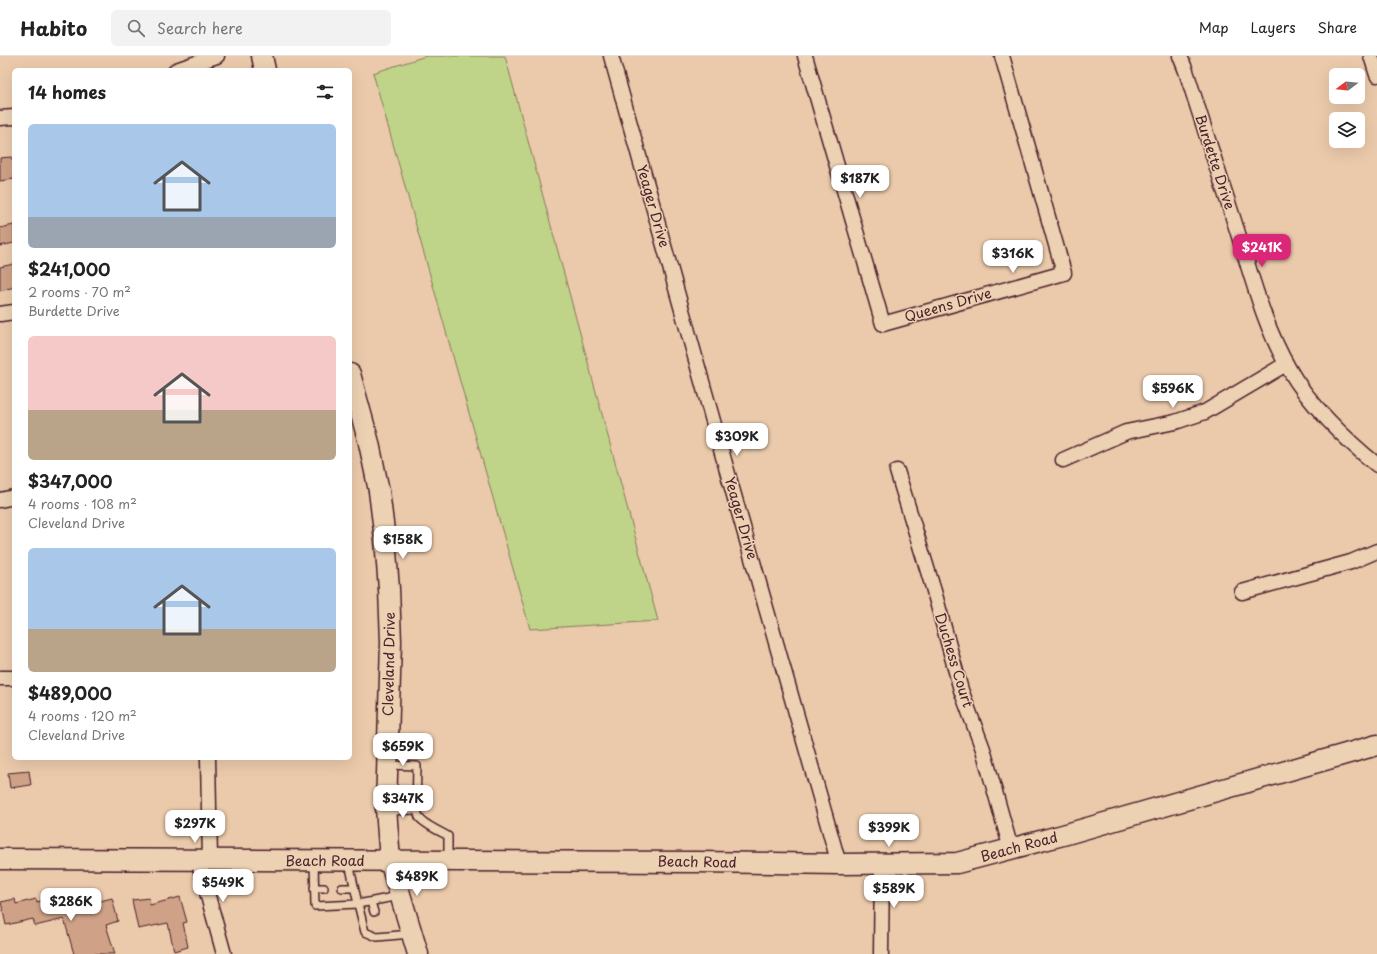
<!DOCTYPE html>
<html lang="en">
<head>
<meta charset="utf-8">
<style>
	body { margin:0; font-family:"Playpen Sans",sans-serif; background:#f2f2f2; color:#222; height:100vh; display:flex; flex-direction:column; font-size:15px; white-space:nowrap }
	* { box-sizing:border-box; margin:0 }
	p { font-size:13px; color:#767676 }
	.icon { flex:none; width:22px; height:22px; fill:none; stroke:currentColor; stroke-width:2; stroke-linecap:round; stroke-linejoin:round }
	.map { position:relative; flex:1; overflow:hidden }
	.details { position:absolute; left:12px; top:12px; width:340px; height:692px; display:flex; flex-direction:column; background:#fff; border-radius:6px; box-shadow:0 4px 16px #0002 }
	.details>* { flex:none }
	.needle { width:26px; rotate:254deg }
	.controls { position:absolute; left:1329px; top:12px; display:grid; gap:8px }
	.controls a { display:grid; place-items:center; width:36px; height:36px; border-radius:6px; background:#fff; box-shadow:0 4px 16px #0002; font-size:20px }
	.price { position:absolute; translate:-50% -34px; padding:0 9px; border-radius:8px; background:#fff; color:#222; font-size:13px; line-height:26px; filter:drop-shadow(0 1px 2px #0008) }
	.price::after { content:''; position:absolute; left:50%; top:24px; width:12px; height:9px; margin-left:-6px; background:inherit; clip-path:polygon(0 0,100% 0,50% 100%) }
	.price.on { background:#db2777; color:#fff }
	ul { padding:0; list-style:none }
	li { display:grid; align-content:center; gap:8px; height:212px; padding:0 16px }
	li span { display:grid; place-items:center; height:124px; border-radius:6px; color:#555 }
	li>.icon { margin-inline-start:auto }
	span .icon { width:72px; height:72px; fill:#fffc; stroke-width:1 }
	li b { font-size:17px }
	h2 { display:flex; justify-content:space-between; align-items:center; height:48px; padding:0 16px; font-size:17px }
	header { display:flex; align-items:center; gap:24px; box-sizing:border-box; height:56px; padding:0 20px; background:#fff; border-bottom:1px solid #e0e0e0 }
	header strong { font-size:19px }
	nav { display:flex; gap:22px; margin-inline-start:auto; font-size:14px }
	.search { width:280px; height:36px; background:#f2f2f2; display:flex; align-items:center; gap:10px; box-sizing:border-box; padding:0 14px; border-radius:6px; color:#767676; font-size:15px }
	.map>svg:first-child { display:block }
	.green { fill:#bfd489; stroke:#847a5a }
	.building { fill:#cfa287; stroke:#4a1f2b }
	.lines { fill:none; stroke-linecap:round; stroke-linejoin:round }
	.lane-casing { stroke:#4a1f2b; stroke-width:10 }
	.street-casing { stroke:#4a1f2b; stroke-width:17 }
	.secondary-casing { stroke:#4a1f2b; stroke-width:23 }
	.lane { stroke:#ecd1b3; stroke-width:7 }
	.street { stroke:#ecd1b3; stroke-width:14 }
	.secondary { stroke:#ecd1b3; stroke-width:20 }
	.labels { text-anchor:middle; stroke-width:3; stroke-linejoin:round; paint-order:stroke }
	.street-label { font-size:14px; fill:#4a1f2b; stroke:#ecd1b3 }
</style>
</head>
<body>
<header>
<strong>Habito</strong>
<div class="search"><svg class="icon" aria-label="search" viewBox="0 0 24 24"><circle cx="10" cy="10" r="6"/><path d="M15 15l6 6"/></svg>Search here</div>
<nav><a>Map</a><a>Layers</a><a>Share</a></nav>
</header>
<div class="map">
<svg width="1377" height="898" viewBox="0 0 1377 898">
	<rect width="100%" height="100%" fill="#ebcaab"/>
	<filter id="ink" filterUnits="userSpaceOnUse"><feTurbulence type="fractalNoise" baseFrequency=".025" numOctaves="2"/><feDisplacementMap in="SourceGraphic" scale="8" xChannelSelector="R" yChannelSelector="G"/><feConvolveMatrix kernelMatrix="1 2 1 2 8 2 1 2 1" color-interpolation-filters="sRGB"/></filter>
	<g filter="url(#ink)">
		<path class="green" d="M426,0h79l153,565 -128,8 -157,-556z"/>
		<g class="building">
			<path d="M11,101l3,6v16l-14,2v-23z"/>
			<path d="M14,169v18l-14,3v-18z"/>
			<path d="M14,208v23l-14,4v-24z"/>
			<path d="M29,715l2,14 -21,3 -2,-15z"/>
			<path d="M180,841l7,25 -4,1 5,24 -14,4 -6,-28 -30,6 -6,-29 17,-2 1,7z"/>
			<path d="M112,842l6,23 -12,4 9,29h-41l-10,-35 -29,7 -2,-7 -27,6 -5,-23 14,-3 1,5 20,-5 1,3 7,-2 4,12 28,-8 1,3z"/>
		</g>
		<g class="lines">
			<g class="lane-casing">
				<g id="lane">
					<path d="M389,709l28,1c0,11 -2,42 2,51 4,7 22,15 29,19v23"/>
					<path d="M387,755l30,-1"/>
					<path d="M314,805l1,45 43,-2 -9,-41"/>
					<path d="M314,832h10"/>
					<path d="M342,832h12"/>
					<path d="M399,840l-41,8 7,28 12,5 34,-3"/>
					<path d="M371,846l3,10"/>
				</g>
			</g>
			<g class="street-casing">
				<g id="street">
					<path d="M611,0l109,390 119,418"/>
					<path d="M805,0l78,268 181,-51 -62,-217"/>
					<path d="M1180,0l6,15c16,51 33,102 49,153 16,49 28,100 54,145 19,34 57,71 88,96"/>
					<path d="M1371,0l6,19"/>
					<path d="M176,14l41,-14"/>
					<path d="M0,62l14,-1"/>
					<path d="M0,258l14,-2"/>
					<path d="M1063,404l63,-28 49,-10 30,-10 81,-48"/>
					<path d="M897,415l37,120 27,99 22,59 28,100"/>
					<path d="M0,444l14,-3"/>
					<path d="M1242,536l109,-30 26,-11"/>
					<path d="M0,622h14"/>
					<path d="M208,702l2,102"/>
					<path d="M198,804l26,94"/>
					<path d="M881,898l1,-90"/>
				</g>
			</g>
			<g class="secondary-casing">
				<g id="secondary">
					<path d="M262,0l3,14"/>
					<path d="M350,318l19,69 10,48 6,48 4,50 2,53 -5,166 4,53 28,93"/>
					<path d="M0,803l698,3 141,2 118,-1 106,-28 314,-90"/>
				</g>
			</g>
			<use href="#lane" class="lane"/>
			<use href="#street" class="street"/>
			<use href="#secondary" class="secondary"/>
		</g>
	</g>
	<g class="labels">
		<g class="street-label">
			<text transform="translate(1215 106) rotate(72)" y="5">Burdette Drive</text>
			<text transform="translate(653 150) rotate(74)" y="5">Yeager Drive</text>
			<text transform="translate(948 249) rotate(-16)" y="5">Queens Drive</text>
			<text transform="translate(741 462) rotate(74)" y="5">Yeager Drive</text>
			<text transform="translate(954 604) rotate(73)" y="5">Duchess Court</text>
			<text transform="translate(389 608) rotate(-89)" y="5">Cleveland Drive</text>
			<text transform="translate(1019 791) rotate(-15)" y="5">Beach Road</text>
			<text x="325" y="810">Beach Road</text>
			<text transform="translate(697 806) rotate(1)" y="5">Beach Road</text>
		</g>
	</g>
</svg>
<div class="controls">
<a><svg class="needle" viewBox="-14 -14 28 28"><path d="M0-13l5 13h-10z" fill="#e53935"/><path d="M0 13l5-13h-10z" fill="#767676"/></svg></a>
<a><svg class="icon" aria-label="layers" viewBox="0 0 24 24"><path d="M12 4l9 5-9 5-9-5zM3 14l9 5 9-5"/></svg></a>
</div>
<b class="price" style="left:860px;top:143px">$187K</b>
<b class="price on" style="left:1262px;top:212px">$241K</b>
<b class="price" style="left:1013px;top:218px">$316K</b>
<b class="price" style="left:1173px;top:353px">$596K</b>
<b class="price" style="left:737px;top:401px">$309K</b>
<b class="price" style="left:403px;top:504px">$158K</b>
<b class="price" style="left:403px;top:711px">$659K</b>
<b class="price" style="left:403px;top:763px">$347K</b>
<b class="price" style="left:195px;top:788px">$297K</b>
<b class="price" style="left:889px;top:792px">$399K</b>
<b class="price" style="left:417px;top:841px">$489K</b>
<b class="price" style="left:223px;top:847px">$549K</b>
<b class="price" style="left:894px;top:853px">$589K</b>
<b class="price" style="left:71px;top:866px">$286K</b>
<section class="details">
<h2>14 homes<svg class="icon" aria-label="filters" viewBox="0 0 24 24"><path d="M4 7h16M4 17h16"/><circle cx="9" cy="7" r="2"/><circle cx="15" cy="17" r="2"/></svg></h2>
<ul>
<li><span style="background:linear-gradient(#a9c7e8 75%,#9aa5b1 0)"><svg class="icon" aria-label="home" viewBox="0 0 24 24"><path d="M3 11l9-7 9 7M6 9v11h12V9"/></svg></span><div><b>$241,000</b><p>2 rooms · 70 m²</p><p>Burdette Drive</p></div></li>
<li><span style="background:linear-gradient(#f6c9c9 60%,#b9a48a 0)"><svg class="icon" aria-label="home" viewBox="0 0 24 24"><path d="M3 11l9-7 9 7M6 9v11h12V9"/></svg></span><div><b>$347,000</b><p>4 rooms · 108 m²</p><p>Cleveland Drive</p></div></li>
<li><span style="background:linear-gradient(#a9c7e8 65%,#b9a48a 0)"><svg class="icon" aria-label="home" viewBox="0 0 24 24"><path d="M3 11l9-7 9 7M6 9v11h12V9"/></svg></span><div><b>$489,000</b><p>4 rooms · 120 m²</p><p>Cleveland Drive</p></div></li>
</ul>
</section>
</div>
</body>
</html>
